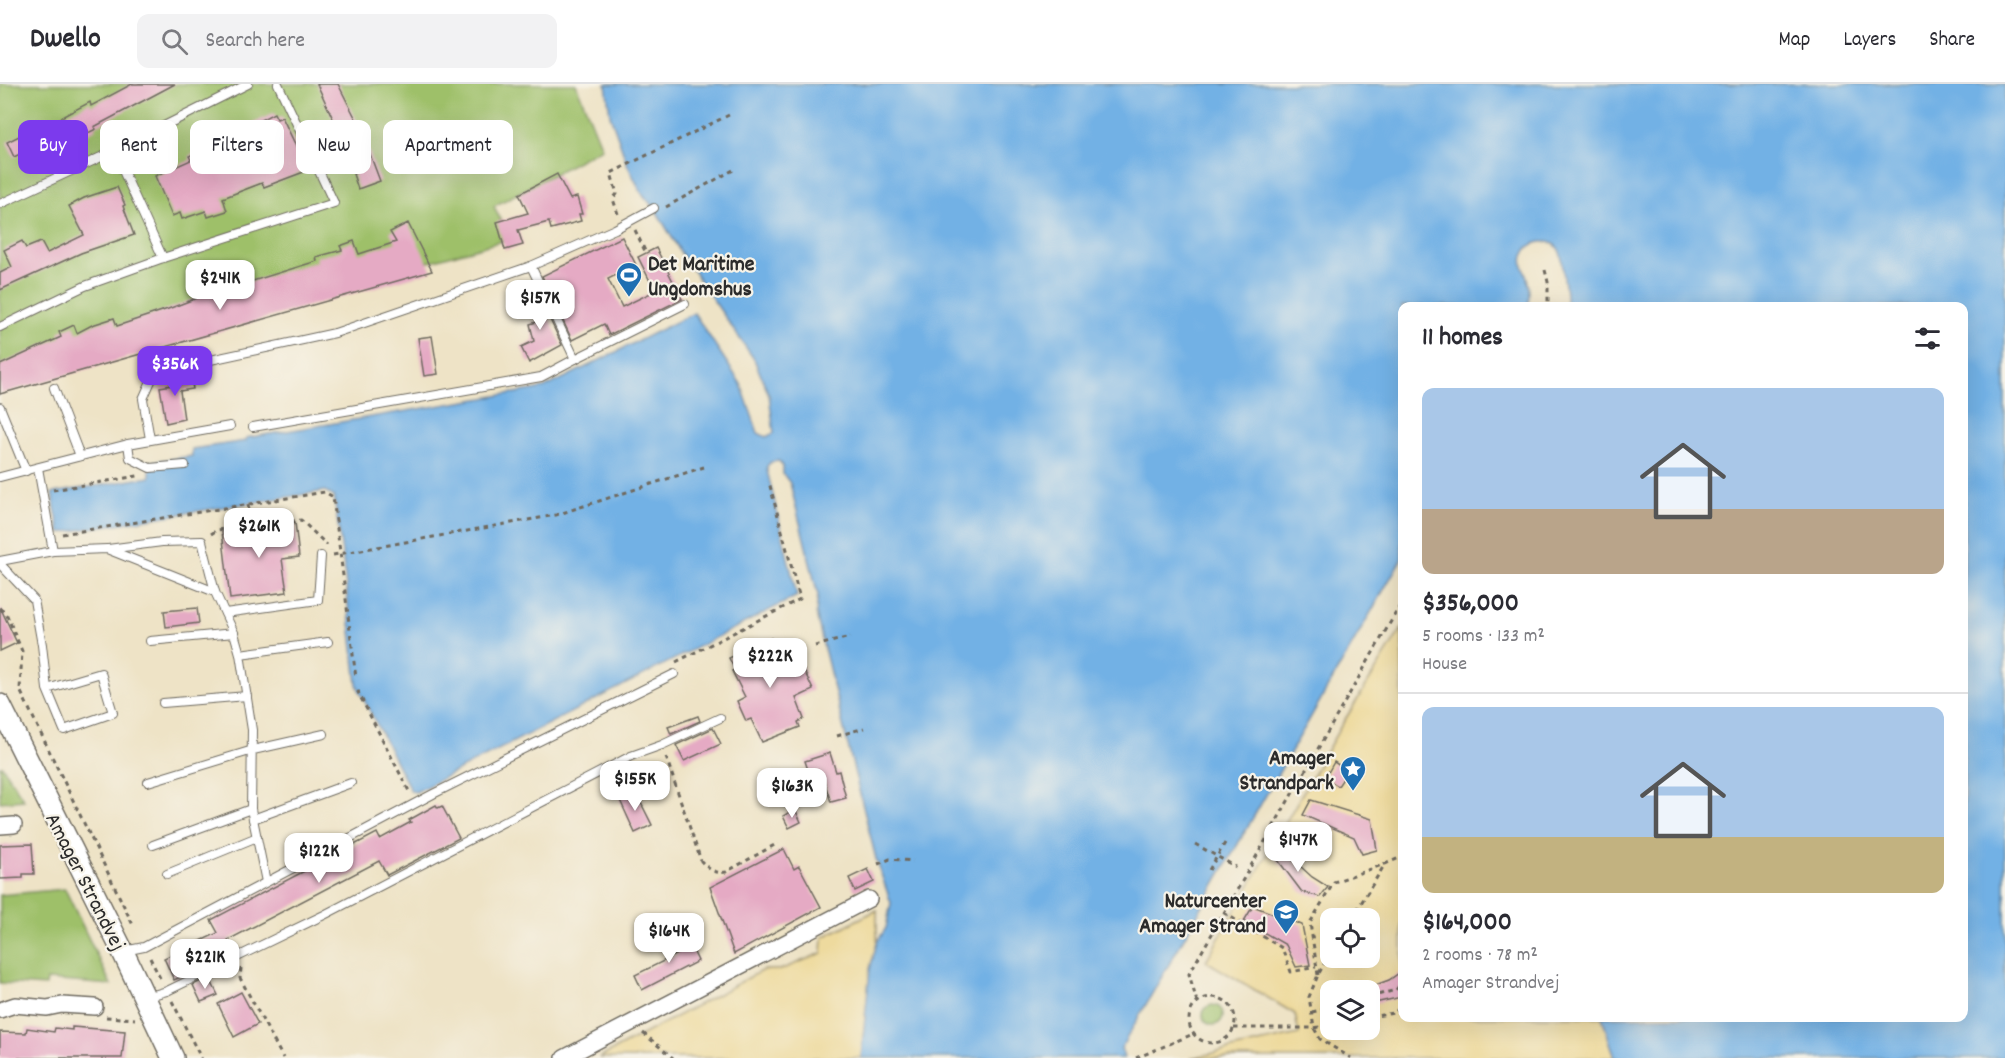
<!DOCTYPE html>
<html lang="en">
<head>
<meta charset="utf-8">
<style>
	body { margin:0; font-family:Dekko,sans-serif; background:#f2f2f3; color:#2b2b33; height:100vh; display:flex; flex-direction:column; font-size:22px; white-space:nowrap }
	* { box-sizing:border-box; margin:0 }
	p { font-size:20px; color:#7c7c81 }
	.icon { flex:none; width:33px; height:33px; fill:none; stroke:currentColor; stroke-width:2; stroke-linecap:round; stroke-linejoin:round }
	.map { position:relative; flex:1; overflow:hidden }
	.details { position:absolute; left:1398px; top:218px; width:570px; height:720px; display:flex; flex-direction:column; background:#fff; border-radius:12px; box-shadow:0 6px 24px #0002 }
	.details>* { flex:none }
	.hud { position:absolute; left:18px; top:36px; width:570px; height:54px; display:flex; gap:12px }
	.controls { position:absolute; left:1320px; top:824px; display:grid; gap:12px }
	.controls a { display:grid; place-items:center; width:60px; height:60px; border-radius:12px; background:#fff; box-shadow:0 6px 24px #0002; font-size:30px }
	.price { position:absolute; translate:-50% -51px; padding:0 14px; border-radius:12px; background:#fff; color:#222; font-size:20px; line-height:39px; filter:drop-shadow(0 2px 3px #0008) }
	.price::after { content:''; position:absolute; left:50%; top:36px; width:18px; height:14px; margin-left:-9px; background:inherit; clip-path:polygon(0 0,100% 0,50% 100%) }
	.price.current { background:#7c3aed; color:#fff }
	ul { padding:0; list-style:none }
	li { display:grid; align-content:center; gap:12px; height:318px; padding:0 24px }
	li+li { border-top:2px solid #e1e1e2 }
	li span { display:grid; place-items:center; height:186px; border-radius:12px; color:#555 }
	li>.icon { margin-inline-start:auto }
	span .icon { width:108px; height:108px; fill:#fffc; stroke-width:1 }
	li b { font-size:26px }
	h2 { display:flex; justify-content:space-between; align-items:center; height:72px; padding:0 24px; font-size:26px }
	.pill { padding:0 21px; border-radius:12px; background:#fff; box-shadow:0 6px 24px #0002; font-size:21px; line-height:54px }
	.pill.current { background:#7c3aed; color:#fff }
	header { display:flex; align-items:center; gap:36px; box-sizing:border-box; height:84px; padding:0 30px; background:#fff; border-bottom:2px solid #e1e1e2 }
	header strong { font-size:28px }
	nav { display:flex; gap:33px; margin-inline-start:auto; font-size:21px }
	.search { width:420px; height:54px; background:#f2f2f3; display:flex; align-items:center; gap:15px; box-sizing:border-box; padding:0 21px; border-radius:12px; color:#7c7c81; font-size:22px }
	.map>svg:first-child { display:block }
	.green { fill:#9ec069; stroke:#64764a; stroke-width:1.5 }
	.sand { fill:#eeda9e; stroke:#8c8264; stroke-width:1.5; fill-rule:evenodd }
	.water { fill:#72b1e5; stroke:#4e6e88; stroke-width:1.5 }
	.building { fill:#e5aac4 }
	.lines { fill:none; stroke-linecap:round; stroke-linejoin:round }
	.lane-casing { stroke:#6f6b61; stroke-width:10 }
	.street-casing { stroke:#6f6b61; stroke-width:18 }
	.secondary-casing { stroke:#6f6b61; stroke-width:24 }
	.path { stroke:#6f6b61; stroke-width:3; stroke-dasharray:4.5 4.5; stroke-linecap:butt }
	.lane { stroke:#fff; stroke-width:8 }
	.street { stroke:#fff; stroke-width:15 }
	.secondary { stroke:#fff; stroke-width:21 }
	.labels { text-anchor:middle; stroke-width:4.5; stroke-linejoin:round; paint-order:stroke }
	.poi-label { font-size:22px; font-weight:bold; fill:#2b2b2b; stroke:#f7f3e8; text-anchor:end }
	.street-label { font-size:22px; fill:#2b2b2b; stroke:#f7f3e8 }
</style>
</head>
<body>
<header>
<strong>Dwello</strong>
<div class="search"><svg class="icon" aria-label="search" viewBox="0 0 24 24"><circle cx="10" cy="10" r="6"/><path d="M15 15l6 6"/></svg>Search here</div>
<nav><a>Map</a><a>Layers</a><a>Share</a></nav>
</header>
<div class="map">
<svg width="2005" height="974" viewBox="0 0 2005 974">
	<rect width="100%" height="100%" fill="#f7f3e8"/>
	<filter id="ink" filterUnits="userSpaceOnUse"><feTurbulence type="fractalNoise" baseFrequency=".0167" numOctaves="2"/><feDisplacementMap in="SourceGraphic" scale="12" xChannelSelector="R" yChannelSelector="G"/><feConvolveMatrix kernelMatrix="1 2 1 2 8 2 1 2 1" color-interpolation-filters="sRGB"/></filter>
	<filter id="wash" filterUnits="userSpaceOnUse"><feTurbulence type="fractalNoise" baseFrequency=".008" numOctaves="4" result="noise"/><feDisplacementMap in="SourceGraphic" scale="24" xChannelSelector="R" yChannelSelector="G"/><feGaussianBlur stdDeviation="1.35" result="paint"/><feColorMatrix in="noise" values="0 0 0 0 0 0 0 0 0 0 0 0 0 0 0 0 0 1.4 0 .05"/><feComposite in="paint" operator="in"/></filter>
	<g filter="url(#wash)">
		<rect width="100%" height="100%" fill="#eee3c6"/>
		<g class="green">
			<path d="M0,0h576l26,64 -108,58 15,33 -509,145z"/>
			<path d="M0,682h2l22,34 -24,2z"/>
			<path d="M65,805l46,96 -64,-5 -1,6 -46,-3v-88z"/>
			<circle cx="1213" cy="931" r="10"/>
		</g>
		<g class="sand">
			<path d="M1402,544v389h200l13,41h-424l108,-24 -4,-20 -89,-53 135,-235zM1330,834h40v39h-40zM1330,906h40v39h-40z"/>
			<path d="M877,826v32l-7,27 -9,89h-262l164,-88h17l42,-17 1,-16z"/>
		</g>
		<path class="water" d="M606,0h1399v974h-390l-13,-41h362v-711h-398c1,-13 -2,-25 -3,-37 -1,-14 -3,-30 -23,-27 -8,1 -14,6 -17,14 -3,9 3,15 4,22 3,10 2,18 1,28h-126v252l-281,490 3,10h-263l9,-89 7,-27 9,-14 5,-25 -15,-44 -53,-215 -7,-31 2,-18 -28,-112 -7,-9v-8l-4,-5 -8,1 -4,4v4l30,126 -381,196 -5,-1 -51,-99 -3,-8 -14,-124 -9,-63 -9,-6 -265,42 -8,-40 98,-16v-15l42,-6v-7l54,-8v-3l298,-50 150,-75 47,71 17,49 8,4 8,-4 -5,-38 -15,-36 -73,-106 -24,-41 -16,-20 -13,-26 -18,-51z"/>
		<g id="blocks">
			<g class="building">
				<path d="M132,0h43l-81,43 2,2 -14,7 -3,-7 -55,27 -2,-3 -8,4 -7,-15 14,-7 1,3 68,-36 1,4z"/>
				<path d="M317,0h21l21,41 21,56 -22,8 -5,-15 2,-1 -2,-5 2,-1z"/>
				<path d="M274,29l3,6 5,-2 15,31 2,-1 10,23 -45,17 -2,-4 -39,15 4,13 -19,6 -2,-6 -24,8 -2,-6 -8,3 -17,-40 36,-16 -2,-4 24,-12 -2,-4 35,-17 1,4z"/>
				<path d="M557,90l13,25 7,-2 5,17h-3l2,7 -30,8 -2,-7 -31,8 5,15 -18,5 -8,-28 31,-9 -9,-19z"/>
				<path d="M117,103l8,18 -2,1 11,29 -53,18 -81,37v-17l12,-6 -8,-17 18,-9 4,7 15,-6 6,11 37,-18 -15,-29 15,-8z"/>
				<path d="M408,139l24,48 -432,123v-29l61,-28 -2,-5 15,-7 3,8 15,-8 22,-7 3,8 51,-17 29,-11 -1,-2 49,-16 1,3 71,-22 -1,-4 26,-7 -2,-4 14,-5 5,13 37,-12 -6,-10z"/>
				<path d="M622,153l14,28 -28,14 14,28 33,-16 -17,-34 18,-9 26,51 -73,36 -5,-11 -32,16 -30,-64z"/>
				<path d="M532,198l30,63 -33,18 -8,-16 13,-6 -4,-17 10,-3 -15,-37z"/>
				<path d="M432,252l6,38 -14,2 -6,-38z"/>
				<path d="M190,288l3,17 -13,2 4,28 -18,4 -6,-36 13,-2 -2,-10z"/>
				<path d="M295,438l4,35 -17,2 5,33 -57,7 -8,-68z"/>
				<path d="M0,523l17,36 -17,8z"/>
				<path d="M197,524l2,15 -33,4 -2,-16z"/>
				<path d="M771,554l5,10 4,-3 12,26 10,-5 11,24 -17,8 8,21 -6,3 2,5 -38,15 -11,-23 -5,2 -9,-20 8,-4 -13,-26 3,-1 -6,-12z"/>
				<path d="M698,632l2,5 -29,13 -3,-7z"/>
				<path d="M713,644l8,16 -37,17 -8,-16z"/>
				<path d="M830,669l6,19 3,-1 7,27 -15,4 -7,-21 -11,4 -8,-24z"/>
				<path d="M1334,678l14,9 -10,15 -13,-8z"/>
				<path d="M635,707l17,34 -17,8 -16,-35z"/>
				<path d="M1311,716l61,19 5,31 -15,4 -8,-17 -51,-22z"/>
				<path d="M436,721l2,3 4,-2 17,32 -72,37 -8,-14 -151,79 6,12 -60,28 -10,-22 54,-25 -7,-13 166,-87 3,6 31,-17 -2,-2z"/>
				<path d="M795,725l6,13 -12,6 -6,-12z"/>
				<path d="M1274,758l38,35 16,10 -8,10 -18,-5 -34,-45z"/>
				<path d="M32,760l2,30h-11v4l-23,1v-34z"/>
				<path d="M784,765l10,20 5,-3 22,41 -87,47 -24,-67z"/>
				<path d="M868,785l6,13 -19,9 -6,-13z"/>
				<path d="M1253,822l49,19 8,40 -14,2 -10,-22 -42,-24z"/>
				<path d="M685,850l13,27 -56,29 -7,-15 43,-21 -6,-14z"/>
				<path d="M1402,887v26l-32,7v-17l19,-7z"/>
				<path d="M209,893l9,18 -17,7 -8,-17z"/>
				<path d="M241,908l17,32 -24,13 -16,-33z"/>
				<path d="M72,943l53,4 -3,27h-122v-26l26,1 1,-5 27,4 1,-4 17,2z"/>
			</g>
		</g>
	</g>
	<g filter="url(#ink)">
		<use href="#blocks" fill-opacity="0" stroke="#6f6b61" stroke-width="1.5"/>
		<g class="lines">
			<g class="lane-casing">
				<g id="lane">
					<path d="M114,67l49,107"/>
					<path d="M0,120l114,-53 134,-67"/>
					<path d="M0,243l85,-41 78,-28 171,-55 -56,-119"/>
					<path d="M575,275l110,-55"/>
					<path d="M54,304l26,68"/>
					<path d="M0,323l26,64"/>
					<path d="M253,343l288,-50 34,-18 -44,-93"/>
					<path d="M150,355l-7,-40 12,-27 180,-39 196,-67 84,-37 39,-21"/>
					<path d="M128,360l2,14 20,10 35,-3"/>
					<path d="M38,384l15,83"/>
					<path d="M0,393l128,-33 102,-18"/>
					<path d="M108,465l54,-7 40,-1 13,51"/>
					<path d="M0,477l53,-10 54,-2 108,43 19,41 6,21 12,76 -1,79 15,73"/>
					<path d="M0,480l34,36 8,45 5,44 17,41 49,-17 -12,-40 -54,16"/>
					<path d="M225,529l93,-13 3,-44"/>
					<path d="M150,557l84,-8"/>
					<path d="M240,570l88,-12"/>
					<path d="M163,619l84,-7"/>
					<path d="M148,698l105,-32 71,-16"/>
					<path d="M253,735l98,-36"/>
					<path d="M153,761l98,-36"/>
					<path d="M167,790l90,-37"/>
					<path d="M124,867l20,-4 289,-153 241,-120"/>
					<path d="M146,913l21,-6 157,-76 307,-159 31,-11 58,-27"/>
				</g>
			</g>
			<g class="street-casing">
				<g id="street">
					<path d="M0,742l14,-1"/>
					<path d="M0,926l15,-5 32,3 15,-3 33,2"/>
					<path d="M564,974l305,-159"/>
				</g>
			</g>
			<g class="secondary-casing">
				<path id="secondary" d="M0,621l123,247 50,106"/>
			</g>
			<g class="path">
				<path d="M666,123l69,-38"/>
				<path d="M618,130l-5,-15 4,-5 -6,-21 120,-59"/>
				<path d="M635,146l11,23"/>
				<path d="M1545,186l3,12v24"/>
				<path d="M53,406l85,-14"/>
				<path d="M248,421l4,21"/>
				<path d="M62,450l263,-42 8,5 23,181"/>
				<path d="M211,450l6,-4 84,-10 26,25"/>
				<path d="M333,471l223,-40 148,-48"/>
				<path d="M0,525l6,4 16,38 -2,39 113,235"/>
				<path d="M815,562l35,-9"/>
				<path d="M676,578l124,-63 -31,-117"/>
				<path d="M360,608h-2l52,101"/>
				<path d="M837,652l27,-8"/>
				<path d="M666,673l35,104c7,8 14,13 25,11l52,-29"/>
				<path d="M1195,760l41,23"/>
				<path d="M878,780l12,-5 23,2"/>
				<path d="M1209,786l16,-27"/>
				<path d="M1224,829l58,35 9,24 25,-5"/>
				<path d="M1352,834l33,-54 17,-7"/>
				<path d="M1330,869l-12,22 -9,22 5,31 6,11 31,19"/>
				<path d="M150,874l12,24"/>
				<path d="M241,884l-1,10 43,80"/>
				<path d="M1318,891l-8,-52 24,-41 51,-18"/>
				<circle cx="1212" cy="936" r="23"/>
				<path d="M1370,913l26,-7 6,-8"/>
				<path d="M172,917l29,57"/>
				<path d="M1197,918l-8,-28 213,-372"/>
				<path d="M1312,928l18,-4"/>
				<path d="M106,933l29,2"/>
				<path d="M1370,933l24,-4 8,-7"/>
				<path d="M1234,944h80l16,-3"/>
				<path d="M643,949l30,25"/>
				<path d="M1136,974l57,-24"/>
			</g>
			<use href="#lane" class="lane"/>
			<use href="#street" class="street"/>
			<use href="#secondary" class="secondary"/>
		</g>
	</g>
	<defs>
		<g id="stadium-pin" transform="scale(1.35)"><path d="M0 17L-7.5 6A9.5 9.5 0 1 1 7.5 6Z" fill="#1f6fb2" stroke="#f7f3e8"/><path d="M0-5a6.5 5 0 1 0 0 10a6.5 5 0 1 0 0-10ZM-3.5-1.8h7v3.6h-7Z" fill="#fff"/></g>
		<g id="sight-pin" transform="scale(1.35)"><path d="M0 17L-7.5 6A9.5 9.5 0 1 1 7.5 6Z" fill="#1f6fb2" stroke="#f7f3e8"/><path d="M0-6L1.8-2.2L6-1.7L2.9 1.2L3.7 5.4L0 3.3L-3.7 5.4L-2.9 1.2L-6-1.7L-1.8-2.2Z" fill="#fff"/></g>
		<g id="school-pin" transform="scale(1.35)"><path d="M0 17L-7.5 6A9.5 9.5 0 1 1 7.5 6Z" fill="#1f6fb2" stroke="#f7f3e8"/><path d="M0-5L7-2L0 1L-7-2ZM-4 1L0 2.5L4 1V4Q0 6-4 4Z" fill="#fff"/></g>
	</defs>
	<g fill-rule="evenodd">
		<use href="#stadium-pin" x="629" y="191"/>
		<use href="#sight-pin" x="1353" y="685"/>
		<use href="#school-pin" x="1286" y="828"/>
	</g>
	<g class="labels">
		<g class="poi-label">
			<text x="648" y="186" text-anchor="start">Det Maritime<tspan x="648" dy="25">Ungdomshus</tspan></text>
			<text x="1334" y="680">Amager<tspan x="1334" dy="25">Strandpark</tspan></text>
			<text x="1266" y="823">Naturcenter<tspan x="1266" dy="25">Amager Strand</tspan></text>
		</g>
		<g class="street-label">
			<text transform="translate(87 797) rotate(63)" y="8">Amager Strandvej</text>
		</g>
	</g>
</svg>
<div class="controls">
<a><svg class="icon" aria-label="locate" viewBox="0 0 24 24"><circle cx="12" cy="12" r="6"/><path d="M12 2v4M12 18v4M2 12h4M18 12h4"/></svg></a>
<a><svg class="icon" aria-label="layers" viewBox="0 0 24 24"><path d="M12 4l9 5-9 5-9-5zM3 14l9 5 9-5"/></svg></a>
</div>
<b class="price" style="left:220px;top:227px">$241K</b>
<b class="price" style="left:540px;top:247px">$157K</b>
<b class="price current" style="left:175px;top:313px">$356K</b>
<b class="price" style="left:259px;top:475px">$261K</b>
<b class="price" style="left:770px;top:605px">$222K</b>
<b class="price" style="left:635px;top:728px">$155K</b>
<b class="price" style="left:792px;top:735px">$163K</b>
<b class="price" style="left:1298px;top:789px">$147K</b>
<b class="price" style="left:319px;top:800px">$122K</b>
<b class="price" style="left:669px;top:880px">$164K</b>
<b class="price" style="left:205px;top:906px">$221K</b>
<div class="hud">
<a class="pill current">Buy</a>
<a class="pill">Rent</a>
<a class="pill">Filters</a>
<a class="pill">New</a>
<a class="pill">Apartment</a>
</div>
<section class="details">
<h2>11 homes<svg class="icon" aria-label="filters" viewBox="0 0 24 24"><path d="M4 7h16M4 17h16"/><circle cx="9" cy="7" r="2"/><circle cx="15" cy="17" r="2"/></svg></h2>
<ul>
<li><span style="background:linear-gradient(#a9c7e8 65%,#b9a48a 0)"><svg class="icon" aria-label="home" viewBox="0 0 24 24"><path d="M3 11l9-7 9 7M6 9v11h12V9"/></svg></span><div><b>$356,000</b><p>5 rooms · 133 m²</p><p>House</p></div></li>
<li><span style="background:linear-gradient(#a9c7e8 70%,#c2b280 0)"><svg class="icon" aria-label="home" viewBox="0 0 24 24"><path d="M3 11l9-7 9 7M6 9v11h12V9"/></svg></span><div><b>$164,000</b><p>2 rooms · 78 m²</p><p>Amager Strandvej</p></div></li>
</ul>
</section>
</div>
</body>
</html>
